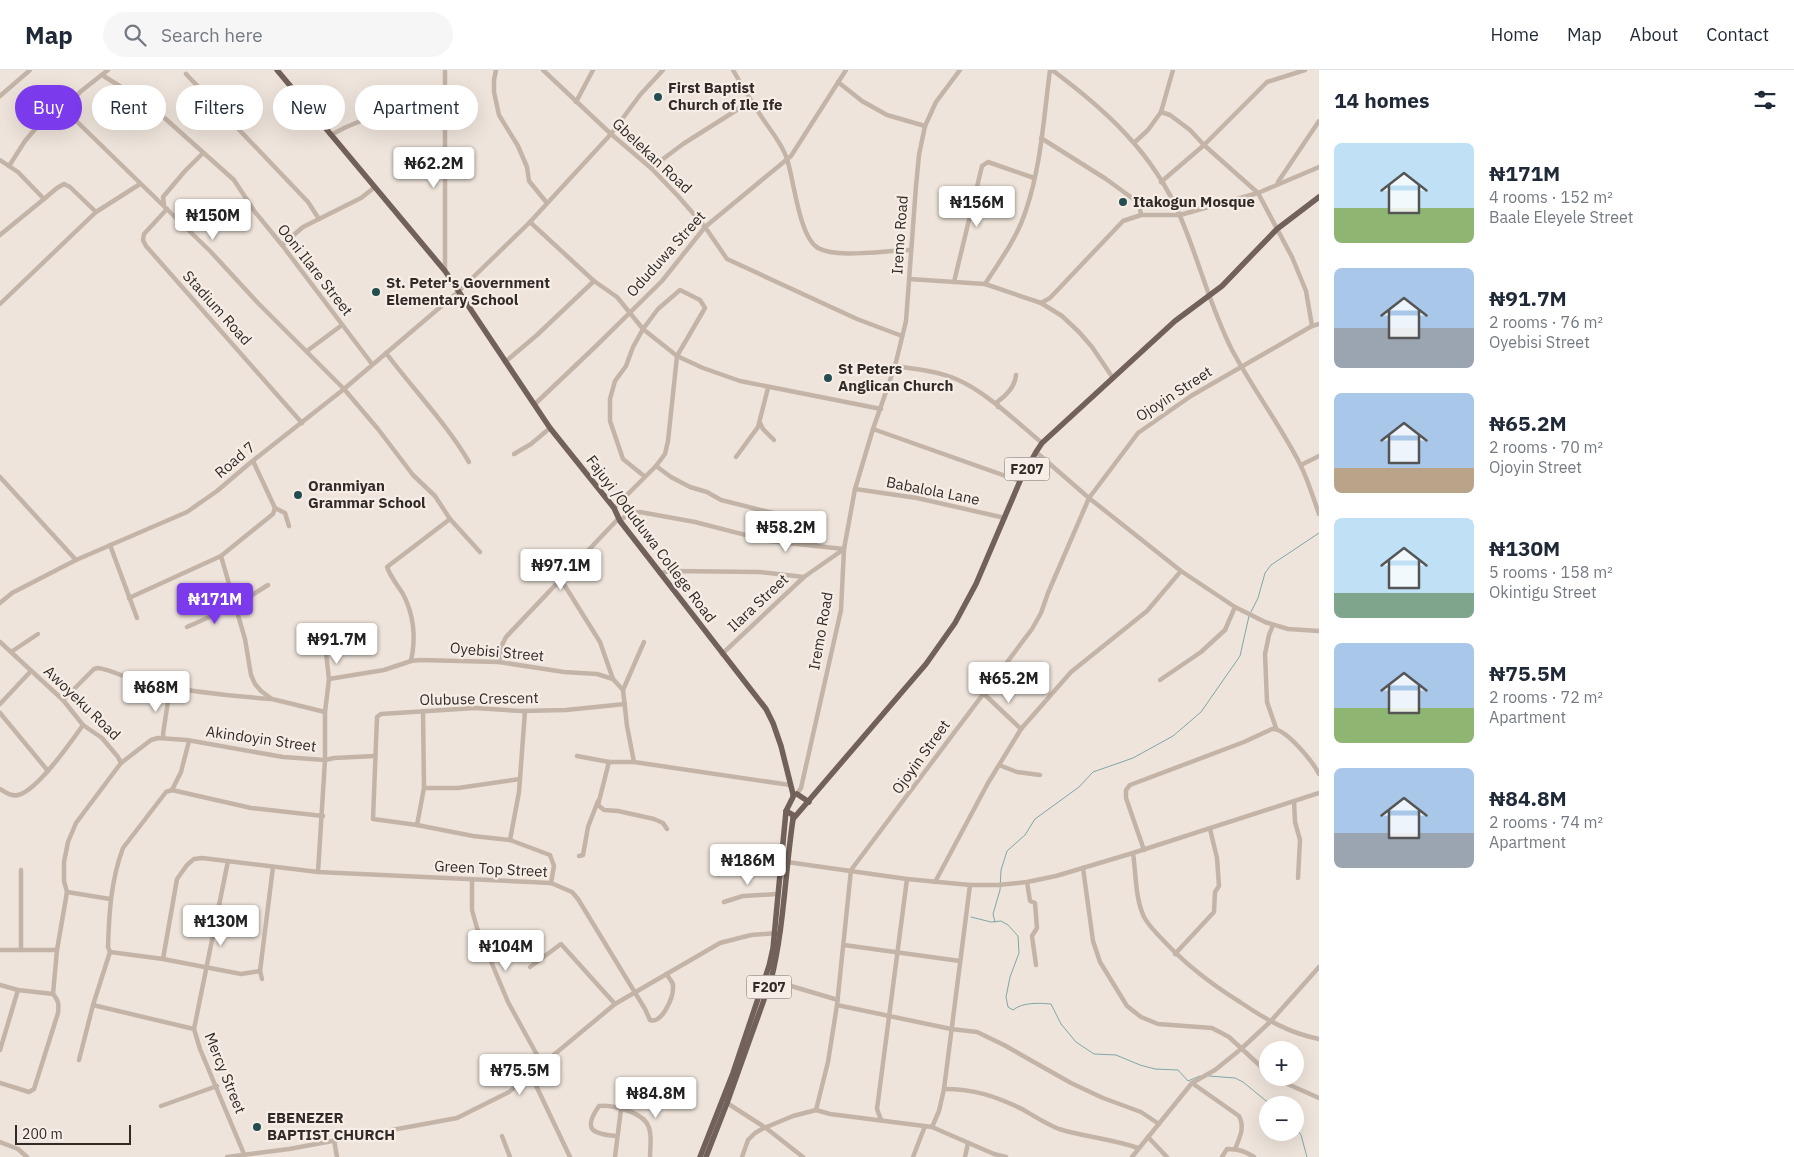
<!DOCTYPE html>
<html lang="en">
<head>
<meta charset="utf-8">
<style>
	body { margin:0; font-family:"IBM Plex Sans",sans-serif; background:#f6f6f7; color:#1f2937; height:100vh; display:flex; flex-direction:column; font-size:19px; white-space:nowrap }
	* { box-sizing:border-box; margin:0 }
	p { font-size:16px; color:#747a83 }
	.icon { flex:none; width:28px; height:28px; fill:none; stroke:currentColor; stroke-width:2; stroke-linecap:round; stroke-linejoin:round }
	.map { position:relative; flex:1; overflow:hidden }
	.drawer { display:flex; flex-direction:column; background:#fff; width:475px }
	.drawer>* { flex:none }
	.guide { position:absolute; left:15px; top:15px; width:475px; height:45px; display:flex; gap:10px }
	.controls { position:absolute; left:1259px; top:971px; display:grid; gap:10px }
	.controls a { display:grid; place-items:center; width:45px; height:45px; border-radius:50%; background:#fff; box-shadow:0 5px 20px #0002; font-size:25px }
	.scale { position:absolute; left:15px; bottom:12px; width:116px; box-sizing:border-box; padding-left:5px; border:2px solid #322a27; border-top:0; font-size:14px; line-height:18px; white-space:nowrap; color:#322a27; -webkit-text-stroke:4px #f6eee6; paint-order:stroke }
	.price { position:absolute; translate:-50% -42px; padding:0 11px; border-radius:5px; background:#fff; color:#222; font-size:16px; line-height:32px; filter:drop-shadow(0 1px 2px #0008) }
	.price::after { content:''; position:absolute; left:50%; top:30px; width:15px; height:11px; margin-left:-8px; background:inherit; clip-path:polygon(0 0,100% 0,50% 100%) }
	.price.selected { background:#7c3aed; color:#fff }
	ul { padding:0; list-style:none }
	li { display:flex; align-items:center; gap:15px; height:125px; padding:0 15px }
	li span { display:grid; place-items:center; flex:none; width:140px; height:100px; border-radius:8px; color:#555 }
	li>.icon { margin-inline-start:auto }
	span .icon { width:60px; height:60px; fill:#fffc; stroke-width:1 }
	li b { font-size:21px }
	h2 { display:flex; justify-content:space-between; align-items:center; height:60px; padding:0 15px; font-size:21px }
	.pill { padding:0 18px; border-radius:22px; background:#fff; box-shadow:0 5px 20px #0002; font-size:18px; line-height:45px }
	.pill.selected { background:#7c3aed; color:#fff }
	header { display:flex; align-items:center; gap:30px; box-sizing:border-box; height:70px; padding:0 25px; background:#fff; border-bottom:1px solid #e0e1e3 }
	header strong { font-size:24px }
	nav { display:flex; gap:28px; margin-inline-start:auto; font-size:18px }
	.search { width:350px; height:45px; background:#f6f6f7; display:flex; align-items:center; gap:12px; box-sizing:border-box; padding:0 18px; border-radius:28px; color:#747a83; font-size:19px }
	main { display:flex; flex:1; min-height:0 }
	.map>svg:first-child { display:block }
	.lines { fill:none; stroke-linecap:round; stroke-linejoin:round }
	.stream { stroke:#7ea7a7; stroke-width:1 }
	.minor { stroke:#c4b4a8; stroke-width:4.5 }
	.major { stroke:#72615a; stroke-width:5.5 }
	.poi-dot { fill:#234d4e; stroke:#f6eee6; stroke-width:2 }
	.labels { text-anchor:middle; stroke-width:4.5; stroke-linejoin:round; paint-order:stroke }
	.shield { fill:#f6eee6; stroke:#6d6560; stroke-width:1 }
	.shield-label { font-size:14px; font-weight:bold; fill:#322a27 }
	.poi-label { font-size:15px; font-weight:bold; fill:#322a27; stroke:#f6eee6; text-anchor:start }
	.street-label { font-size:15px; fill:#322a27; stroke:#f6eee6 }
</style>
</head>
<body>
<header>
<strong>Map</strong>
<div class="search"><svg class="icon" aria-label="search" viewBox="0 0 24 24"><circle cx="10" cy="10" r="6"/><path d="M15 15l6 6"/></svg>Search here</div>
<nav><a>Home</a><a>Map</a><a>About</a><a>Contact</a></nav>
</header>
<main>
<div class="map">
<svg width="1319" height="1087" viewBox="0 0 1319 1087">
	<rect width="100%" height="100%" fill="#eee4db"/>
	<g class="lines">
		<g class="stream">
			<path d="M1251,542l7,-14 7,-25 6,-8 48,-32"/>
			<path d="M971,847l20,5 10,-1 7,4 10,11 1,17 -9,24 -4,20 2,10 5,3c10,-8 26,-7 38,-6l10,20 15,18 18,12 22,1 24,10 15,4 23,1 10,11 12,-5"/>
			<path d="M995,852l-2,-8 7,-24 1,-20 6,-19 18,-16 10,-16 44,-32 14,-15 40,-14 40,-22 28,-24 39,-56 9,-40"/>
			<path d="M1209,1006l26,2 8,4 28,23"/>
			<path d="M1295,1056l6,9 6,22"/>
		</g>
		<g class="minor">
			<path d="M496,0l-2,10v12l5,23 19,31 9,21 2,14 18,22"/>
			<path d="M543,0l68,64 40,34 27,28 27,31 22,32 130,60 45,17"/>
			<path d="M733,0c9,16 18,31 28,46 9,14 21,27 26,43 7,21 12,78 31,89 19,11 70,2 92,2"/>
			<path d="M1052,0c54,40 101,83 128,146 19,44 30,91 52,134 21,39 48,75 68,114 8,16 13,33 19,50"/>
			<path d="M186,4l122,128 11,17"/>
			<path d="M102,5l48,30 84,75 21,32 27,33 90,119"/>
			<path d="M838,12l24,19 25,14 38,11"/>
			<path d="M0,26l30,-26"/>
			<path d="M576,32l17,-32"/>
			<path d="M65,40l146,142 47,51 86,86 34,40 35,46 22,21 15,23 30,33"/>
			<path d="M1161,42l9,3 20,15 14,15 54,48 34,64 14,34 6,35"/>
			<path d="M331,65c35,-21 73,-25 113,-29"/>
			<path d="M1041,68l65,41 33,24 2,12"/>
			<path d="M1135,72l13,-12 13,-18 12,-42"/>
			<path d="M0,90l18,12 26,27 -44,36"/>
			<path d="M9,96l16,-25 17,-20 12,-9 11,-2 15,-18 28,-22"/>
			<path d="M651,98l32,-24 68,-43"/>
			<path d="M1161,112l43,-37 63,-63 38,-12"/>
			<path d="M1278,112l41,-61"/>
			<path d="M44,129l13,-11 7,-4 6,3 26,25"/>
			<path d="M164,135l-1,-8 22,-26 18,-18"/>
			<path d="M167,139l-23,25 -1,6 3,6 156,177"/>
			<path d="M530,152l64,59 23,16 26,32 34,27 26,12 37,13 141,28"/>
			<path d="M282,175l21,-18 58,-29 14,-11"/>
			<path d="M445,201v-201"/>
			<path d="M909,209l76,5 56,19 21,13 17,16 13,15 21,31"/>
			<path d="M954,212l28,-116 6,-4 46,16"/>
			<path d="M985,214c15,-23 33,-48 41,-74 15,-43 18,-95 24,-140"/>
			<path d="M1041,233l9,-5 73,-77 18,-6h39l78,-22 61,-26"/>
			<path d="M0,234l96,-92 44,-28"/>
			<path d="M307,281l35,-26"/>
			<path d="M386,283c27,36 60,70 83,109"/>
			<path d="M505,292l32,-27 57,-54"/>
			<path d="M895,296c21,3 42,5 61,13 29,12 62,44 86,64"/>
			<path d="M535,334l60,-57 67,-66 43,-54 86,-71 55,-86"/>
			<path d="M998,337l-1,-5c10,-7 18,-15 19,-27"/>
			<path d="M760,353l3,6 11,11"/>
			<path d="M873,359l147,52"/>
			<path d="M1036,382l53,46 92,73 54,36 30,15 23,7 31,2"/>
			<path d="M514,384l17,-10 19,-16"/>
			<path d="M736,387l22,-30 10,-39"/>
			<path d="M1301,395l18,-9"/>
			<path d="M656,396l15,11 19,10 17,5 14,8 84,21 14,1 2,6 -7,18"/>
			<path d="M0,407l76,83"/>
			<path d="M855,419l62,9 88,20"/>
			<path d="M275,438l10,5 4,13"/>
			<path d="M614,438l42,-42 9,-12 3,-13 9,-85 28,-48 -5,-8 -20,-10 -22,19 -15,20 -10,18 -7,19 -11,15 -5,18v22l13,38 21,17"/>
			<path d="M620,451l9,-8 11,-1 55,10 74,19 75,8 -40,28 -82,77"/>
			<path d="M110,475l27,73"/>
			<path d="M221,486l24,83 6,36 4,9 6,7 11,8 53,13"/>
			<path d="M660,503l12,-2 87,1 45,5"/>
			<path d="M558,510l7,6 35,56 13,37"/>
			<path d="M129,528l92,-42 52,-42 2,-6 -22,-47"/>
			<path d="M0,533l12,-10 64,-33 111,-48 30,-21 33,-28 94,-74 114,-97 72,-70 81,-88 29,-39 23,-25"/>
			<path d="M1273,555l-4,10 -4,19 2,48 9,26"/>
			<path d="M187,557l49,-22 32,-20"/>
			<path d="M0,572l63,58 20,25 19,13 16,19 3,6"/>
			<path d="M11,582l27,-18"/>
			<path d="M411,591c5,-23 3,-46 -8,-67 -5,-8 -13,-18 -16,-27l63,-48"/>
			<path d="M499,592l2,-15 5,-10 112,-118"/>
			<path d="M329,609l55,-9 27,-9 9,-1 79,2 65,10 33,2 16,5 10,11 4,36 7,36 156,23"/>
			<path d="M1160,610l41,-28 24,-22 10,-23"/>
			<path d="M623,620l21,-48"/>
			<path d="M983,623l38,36"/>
			<path d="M63,630l31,-31 4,-1c15,2 29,11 44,14 43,9 86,14 130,17"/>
			<path d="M0,634l31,-33"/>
			<path d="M0,643l48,58"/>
			<path d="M164,668l-1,-4 7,-46"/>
			<path d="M577,686l32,6h25"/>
			<path d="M609,692l-11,43 6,5 14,1 36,8 9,4 4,6"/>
			<path d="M999,695l18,7 23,3"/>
			<path d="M424,718h34l62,-9"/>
			<path d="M0,719c5,3 11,8 18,6 19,-4 53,-53 65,-70"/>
			<path d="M172,720l9,-18 8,-31"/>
			<path d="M796,725l5,-7 40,-178 3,-61 11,-60 18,-60 22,-63 11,-45 10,-135 3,-31 6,-29 11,-24 24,-32"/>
			<path d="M1294,731l1,21 5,18 -2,38"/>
			<path d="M417,755l7,-37 -1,-77"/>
			<path d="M510,770l9,-48 6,-81"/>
			<path d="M1144,780l-18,-52v-8l4,-5 114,-43 28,-13c13,-2 41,33 47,45"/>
			<path d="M1133,783c3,20 2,45 11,64 5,9 12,16 19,23 24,26 48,44 77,62 25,17 49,31 79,37"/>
			<path d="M579,786l4,-1 5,-28 10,-26"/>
			<path d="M228,791l-34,168 6,20 44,105"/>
			<path d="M787,792l120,17 63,6h28l29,-3 29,-6 77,-23 186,-60"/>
			<path d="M1083,798l10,73 7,21 27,44 14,11 17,7 54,4 17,9 39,36"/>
			<path d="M318,802l7,-112v-48l4,-33 -3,-26"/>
			<path d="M472,809v31l5,18 31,74 34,62"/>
			<path d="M935,812l53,-99 33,-54 50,-57 76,-61 34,-40"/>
			<path d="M1027,812l3,19 5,2 2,25 -5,8 4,29"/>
			<path d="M551,813l3,-17 -4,-11 -40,-15 -37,-4 -56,-11 -44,-6 4,-102 4,-3 94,-6 46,3 45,-1 59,-6"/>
			<path d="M67,822l43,7"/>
			<path d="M724,832l19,-6 34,-2"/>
			<path d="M844,875l116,16"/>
			<path d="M0,880h57"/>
			<path d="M21,880v-80"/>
			<path d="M110,882l53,7 78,15 19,-3"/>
			<path d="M1175,884l39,-42 1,-20 4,-6 -2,-28 -7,-29"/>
			<path d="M163,889l14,-80 10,-14 7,-6 8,-1 116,14 233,11 21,9 6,7 67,110 5,11c12,4 23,-22 23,-32 1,-5 -3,-9 -7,-14"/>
			<path d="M530,897l31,-23 54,60"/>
			<path d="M262,909l-2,-8 13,-104"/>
			<path d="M771,910l67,20"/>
			<path d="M0,915l18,5 35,4c6,7 6,11 5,19l-24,76 -5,3 -29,-9"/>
			<path d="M53,924l4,-44 10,-58 -3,-11v-19l4,-20 8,-19 45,-60 30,-23 7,-2 29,2 96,17 42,3 9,-2 41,-2"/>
			<path d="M93,935l101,24"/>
			<path d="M837,935l114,24 26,3 27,13 67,38 32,15 38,14 18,12"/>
			<path d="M0,980l18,-60"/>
			<path d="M79,990l14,-55 17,-53 -2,-5c1,-34 3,-67 15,-99l43,-56 6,-2 79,18 72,8"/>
			<path d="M531,1005l39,82"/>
			<path d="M1274,1008l45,20"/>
			<path d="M1192,1013l47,33c6,11 1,21 -4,33"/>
			<path d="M944,1019c30,0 51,7 78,20 12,7 24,15 37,20 26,8 53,10 79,19"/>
			<path d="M727,1033l39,25 37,29"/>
			<path d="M161,1036l56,-20"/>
			<path d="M816,1040l12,-48 9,-57 14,-135 181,-241 9,-16 7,-20 41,-95 49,-65 53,-37 121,-70 7,-2"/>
			<path d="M881,1050l-4,-11 30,-230"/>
			<path d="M932,1057l7,-16 5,-22 26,-204"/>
			<path d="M502,1066l8,21"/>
			<path d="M616,1066c-23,-2 -34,-6 -17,-30 14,-1 38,5 47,16 7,9 4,25 4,35"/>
			<path d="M1148,1067l19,20"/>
			<path d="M334,1070l3,17"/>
			<path d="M0,1072l18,7 9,8"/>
			<path d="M227,1087l62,-8 168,-31 52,-26 106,-88 105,-61 31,-8 26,-2"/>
			<path d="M615,1087l6,-48"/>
			<path d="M742,1087l6,-17 7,-7 7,-4 31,-13 23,-6 14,4 102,13 62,27 12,3"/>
			<path d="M913,1087l12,-31"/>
			<path d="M965,1087l3,-14"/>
			<path d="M1132,1087l60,-74 23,-13 26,-21 29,-27 49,-55"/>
			<path d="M1222,1087l5,-8c12,0 17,2 27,8"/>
		</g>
		<g class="major">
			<path d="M277,0l168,201 105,157 64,80 6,13 146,188 7,14 8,23 12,48v3l-7,14 -13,137 -4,18 -36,107 -33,84"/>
			<path d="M797,724l12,8"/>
			<path d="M793,749l133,-155 29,-41 21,-39 44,-103 16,-29 6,-9 133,-122 47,-35 55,-57 42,-32"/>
			<path d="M706,1087l21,-54 44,-123c13,-52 14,-107 22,-161v-4l-7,-4"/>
		</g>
	</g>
	<g class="poi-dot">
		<circle cx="658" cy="27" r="5"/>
		<circle cx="1123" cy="132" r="5"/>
		<circle cx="376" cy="222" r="5"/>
		<circle cx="828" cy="308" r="5"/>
		<circle cx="298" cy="425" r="5"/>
		<circle cx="257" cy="1057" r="5"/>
	</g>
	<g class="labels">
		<g class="shield">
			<rect x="1004.5" y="387.5" width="45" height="23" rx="4"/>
			<rect x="746.5" y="905.5" width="45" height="23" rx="4"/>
		</g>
		<g class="shield-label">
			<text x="1027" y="404">F207</text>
			<text x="769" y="922">F207</text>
		</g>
		<g class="poi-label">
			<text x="668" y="23">First Baptist<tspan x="668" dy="17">Church of Ile Ife</tspan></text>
			<text x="1133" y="137">Itakogun Mosque</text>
			<text x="386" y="218">St. Peter's Government<tspan x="386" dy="17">Elementary School</tspan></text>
			<text x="838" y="304">St Peters<tspan x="838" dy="17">Anglican Church</tspan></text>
			<text x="308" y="421">Oranmiyan<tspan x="308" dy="17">Grammar School</tspan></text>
			<text x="267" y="1053">EBENEZER<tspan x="267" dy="17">BAPTIST CHURCH</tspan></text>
		</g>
		<g class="street-label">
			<text transform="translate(652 86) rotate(43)" y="5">Gbelekan Road</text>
			<text transform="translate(900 165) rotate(-86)" y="5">Iremo Road</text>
			<text transform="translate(666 184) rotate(-48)" y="5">Oduduwa Street</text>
			<text transform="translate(315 200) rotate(52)" y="5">Ooni Ilare Street</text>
			<text transform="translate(217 238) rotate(48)" y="5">Stadium Road</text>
			<text transform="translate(1174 324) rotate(-33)" y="5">Ojoyin Street</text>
			<text transform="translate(235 390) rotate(-40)" y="5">Road 7</text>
			<text transform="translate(933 421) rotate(11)" y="5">Babalola Lane</text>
			<text transform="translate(651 469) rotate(53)" y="5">Fajuyi /Oduduwa College Road</text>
			<text transform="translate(758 533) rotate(-43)" y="5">Ilara Street</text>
			<text transform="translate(821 561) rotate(-80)" y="5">Iremo Road</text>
			<text transform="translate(497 582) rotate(5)" y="5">Oyebisi Street</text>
			<text transform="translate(479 629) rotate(-1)" y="5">Olubuse Crescent</text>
			<text transform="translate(82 633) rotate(44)" y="5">Awoyeku Road</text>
			<text transform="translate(261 669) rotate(8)" y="5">Akindoyin Street</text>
			<text transform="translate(921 687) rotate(-54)" y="5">Ojoyin Street</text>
			<text transform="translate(491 799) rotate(3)" y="5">Green Top Street</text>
			<text transform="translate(225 1003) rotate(68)" y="5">Mercy Street</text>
		</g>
	</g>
</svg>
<div class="controls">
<a>+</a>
<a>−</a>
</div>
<div class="scale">200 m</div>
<b class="price" style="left:434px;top:119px">₦62.2M</b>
<b class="price" style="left:977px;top:158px">₦156M</b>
<b class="price" style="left:213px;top:171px">₦150M</b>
<b class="price" style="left:786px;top:483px">₦58.2M</b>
<b class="price" style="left:561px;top:521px">₦97.1M</b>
<b class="price selected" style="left:215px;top:555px">₦171M</b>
<b class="price" style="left:337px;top:595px">₦91.7M</b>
<b class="price" style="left:1009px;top:634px">₦65.2M</b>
<b class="price" style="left:156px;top:643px">₦68M</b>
<b class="price" style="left:748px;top:816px">₦186M</b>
<b class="price" style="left:221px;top:877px">₦130M</b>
<b class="price" style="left:506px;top:902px">₦104M</b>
<b class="price" style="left:520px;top:1026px">₦75.5M</b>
<b class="price" style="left:656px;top:1049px">₦84.8M</b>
<div class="guide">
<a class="pill selected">Buy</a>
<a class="pill">Rent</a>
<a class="pill">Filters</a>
<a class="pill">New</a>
<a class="pill">Apartment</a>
</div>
</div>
<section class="drawer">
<h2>14 homes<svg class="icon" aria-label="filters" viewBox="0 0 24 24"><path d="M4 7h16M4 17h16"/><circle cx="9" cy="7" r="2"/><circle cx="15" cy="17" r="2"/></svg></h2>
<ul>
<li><span style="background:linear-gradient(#bfe0f5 65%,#8fb573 0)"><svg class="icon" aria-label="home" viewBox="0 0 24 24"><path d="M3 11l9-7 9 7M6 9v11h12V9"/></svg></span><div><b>₦171M</b><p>4 rooms · 152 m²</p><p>Baale Eleyele Street</p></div></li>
<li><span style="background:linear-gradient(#a9c7e8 60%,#9aa5b1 0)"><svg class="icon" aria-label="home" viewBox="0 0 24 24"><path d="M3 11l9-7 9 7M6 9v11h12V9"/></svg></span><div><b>₦91.7M</b><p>2 rooms · 76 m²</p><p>Oyebisi Street</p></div></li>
<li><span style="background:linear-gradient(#a9c7e8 75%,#b9a48a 0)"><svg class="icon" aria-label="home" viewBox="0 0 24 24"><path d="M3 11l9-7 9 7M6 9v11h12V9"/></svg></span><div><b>₦65.2M</b><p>2 rooms · 70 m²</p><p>Ojoyin Street</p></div></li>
<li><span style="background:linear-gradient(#bfe0f5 75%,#7fa58c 0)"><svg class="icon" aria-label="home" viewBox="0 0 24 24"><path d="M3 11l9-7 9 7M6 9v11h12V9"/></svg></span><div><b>₦130M</b><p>5 rooms · 158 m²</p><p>Okintigu Street</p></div></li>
<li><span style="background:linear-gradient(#a9c7e8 65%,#8fb573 0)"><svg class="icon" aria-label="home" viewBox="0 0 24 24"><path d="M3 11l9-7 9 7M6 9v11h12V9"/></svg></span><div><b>₦75.5M</b><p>2 rooms · 72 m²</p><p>Apartment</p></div></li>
<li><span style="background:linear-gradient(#a9c7e8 65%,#9aa5b1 0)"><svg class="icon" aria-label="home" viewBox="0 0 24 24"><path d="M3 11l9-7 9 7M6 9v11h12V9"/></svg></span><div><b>₦84.8M</b><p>2 rooms · 74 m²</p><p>Apartment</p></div></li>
</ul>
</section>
</main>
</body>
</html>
